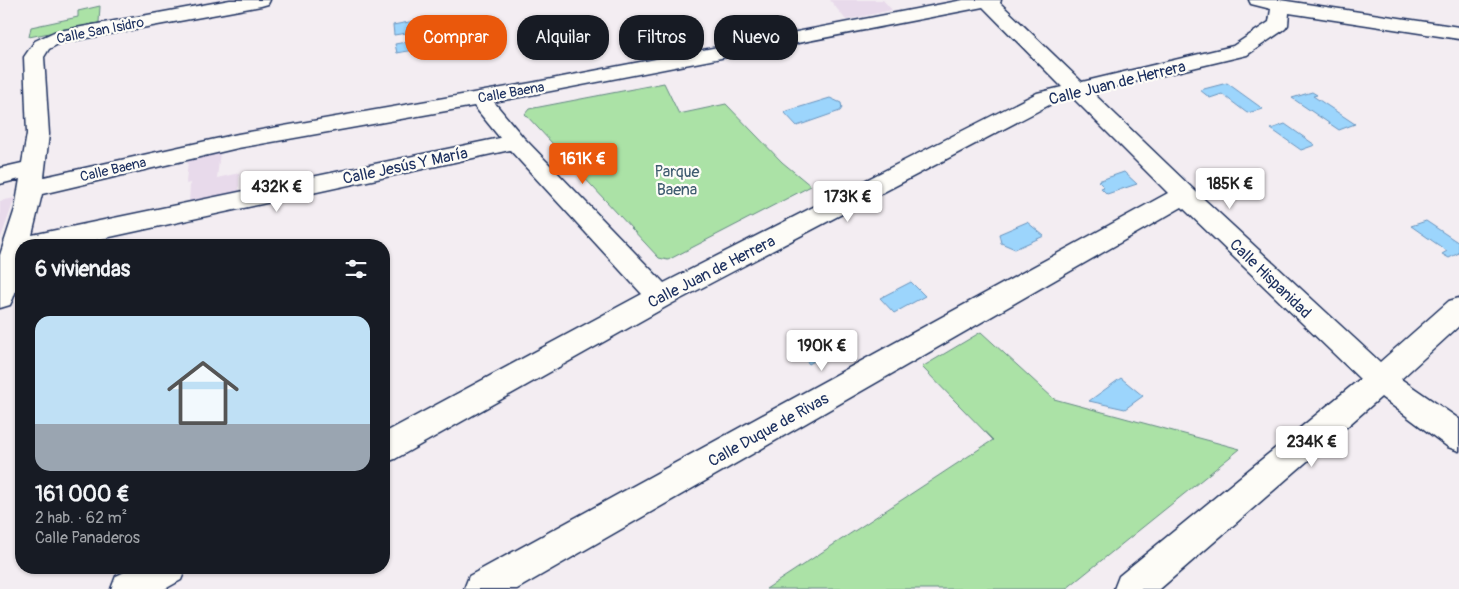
<!DOCTYPE html>
<html lang="es">
<head>
<meta charset="utf-8">
<style>
	body { margin:0; font-family:Pangolin,sans-serif; background:#20242c; color:#f1f3f6; height:100vh; display:flex; flex-direction:column; font-size:19px; white-space:nowrap }
	* { box-sizing:border-box; margin:0 }
	p { font-size:16px; color:#9ea1a6 }
	.icon { flex:none; width:28px; height:28px; fill:none; stroke:currentColor; stroke-width:2; stroke-linecap:round; stroke-linejoin:round }
	.map { position:relative; flex:1; overflow:hidden }
	.panel { position:absolute; left:15px; top:239px; width:375px; height:335px; display:flex; flex-direction:column; background:#171b24; border-radius:20px; box-shadow:0 1px 4px #0004 }
	.panel>* { flex:none }
	.guide { position:absolute; left:405px; top:15px; width:475px; height:45px; display:flex; gap:10px }
	.price { position:absolute; translate:-50% -42px; padding:0 11px; border-radius:5px; background:#fff; color:#222; font-size:16px; line-height:32px; filter:drop-shadow(0 1px 2px #0008) }
	.price::after { content:''; position:absolute; left:50%; top:30px; width:15px; height:11px; margin-left:-8px; background:inherit; clip-path:polygon(0 0,100% 0,50% 100%) }
	.price.active { background:#ea580c; color:#fff }
	ul { padding:0; list-style:none }
	li { display:grid; align-content:center; gap:10px; height:265px; padding:0 20px }
	li+li { border-top:1px solid #363941 }
	li span { display:grid; place-items:center; height:155px; border-radius:15px; color:#555 }
	li>.icon { margin-inline-start:auto }
	span .icon { width:90px; height:90px; fill:#fffc; stroke-width:1 }
	li b { font-size:21px }
	h2 { display:flex; justify-content:space-between; align-items:center; height:60px; padding:0 20px; font-size:21px }
	.chip { padding:0 18px; border-radius:20px; background:#171b24; box-shadow:0 1px 4px #0004; font-size:18px; line-height:45px }
	.chip.active { background:#ea580c; color:#fff }
	.map>svg:first-child { display:block }
	.built { fill:#e8daeb }
	.green { fill:#abe2a6; stroke:#638882 }
	.water { fill:#9cd5fc; stroke:#6893bd }
	.lines { fill:none; stroke-linecap:round; stroke-linejoin:round }
	.street-casing { stroke:#1b2f5e; stroke-width:3 }
	.street { fill:#fdfcf7; fill-rule:evenodd }
	.labels { text-anchor:middle; stroke-width:4.5; stroke-linejoin:round; paint-order:stroke }
	.far-street-label { font-size:14px; fill:#1b2f5e; stroke:#fdfcf7 }
	.street-label { font-size:16px; fill:#1b2f5e; stroke:#fdfcf7 }
	.park-label { font-size:16px; fill:#3f5c70; stroke:#fdfcf7 }
</style>
</head>
<body>
<div class="map">
<svg width="1459" height="589" viewBox="0 0 1459 589">
	<rect width="100%" height="100%" fill="#f3edf2"/>
	<filter id="ink" filterUnits="userSpaceOnUse"><feTurbulence type="fractalNoise" baseFrequency=".02" numOctaves="2"/><feDisplacementMap in="SourceGraphic" scale="10" xChannelSelector="R" yChannelSelector="G"/><feConvolveMatrix kernelMatrix="1 2 1 2 8 2 1 2 1" color-interpolation-filters="sRGB"/></filter>
	<g filter="url(#ink)">
		<g class="built">
			<path d="M830,0h53l9,10 -46,10z"/>
			<path d="M220,152l-3,26 22,-5v22l-50,11 1,-23 -4,1 2,-24z"/>
			<path d="M15,198l-15,42v-39z"/>
		</g>
		<g class="green">
			<path d="M100,6l-1,17 -70,14 2,-10 47,-10v-6z"/>
			<path d="M664,83l15,31 47,-10 56,58 29,24 -143,74 -9,-2 -134,-144 4,-5z"/>
			<path d="M981,332l73,67 186,50 -174,140h-300l227,-149 -71,-73z"/>
		</g>
		<g class="water">
			<path d="M420,20l8,3v4l-8,4 -26,4 -1,-10z"/>
			<path d="M434,37l2,9 -39,7 -2,-9z"/>
			<path d="M1227,83l36,26 -16,4 -25,-19 -12,4 -10,-8z"/>
			<path d="M1312,92l5,3 -4,1 42,28 -16,6 -47,-32z"/>
			<path d="M830,98l11,5 1,5 -2,3 -43,15 -13,-14z"/>
			<path d="M1285,124l30,21 -14,5 -30,-21z"/>
			<path d="M1124,172l13,12 -30,10 -6,-6 3,-1 -6,-6z"/>
			<path d="M1426,221l33,22v10l-10,5 -7,-4 5,-3 -36,-25z"/>
			<path d="M1027,222l17,14 -29,13 -14,-6 -2,-9z"/>
			<path d="M911,282l14,14 -31,17 -14,-15z"/>
			<path d="M827,330l12,5 2,11 -32,18 -15,-17z"/>
			<path d="M1121,378l22,18 -18,13 -36,-8z"/>
		</g>
		<g class="lines">
			<g class="street-casing">
				<g id="street">
					<path d="M230,0h40l-2,4 -7,2 -201,37 -11,6 -5,8 5,77 -5,43 194,-43 293,-51 432,-83h38l-1,3 82,79 151,-36 36,-24 2,-13 -20,-5 -2,-4h31l179,27v12l-170,-26 -1,12 -3,4 -38,26 -155,37 101,97 187,173 69,-61 10,-3v28l-58,53 58,40v32l-11,-4 -67,-50 -221,192h-46l5,-13 241,-197 -178,-172 -665,382h-53l5,-13 699,-383 -96,-96 -19,6 -382,201 -276,155 -11,4v-30l258,-139 -132,-144 -437,95h-52c0,21 -1,41 -11,60l-10,3v-53l15,-46 5,-30 -20,5v-16l22,-5 5,-29 -3,-77 11,-16 19,-9zM983,7l79,80 -25,6 -373,190 -141,-146 -29,-35zM474,106l26,32 -468,97 10,-41 196,-46z"/>
					<path d="M133,568h53l-5,12 -16,9h-54l5,-13z"/>
				</g>
			</g>
			<use href="#street" class="street"/>
		</g>
	</g>
	<g class="labels">
		<g class="far-street-label">
			<text transform="translate(100 30) rotate(-11)" y="5">Calle San Isidro</text>
			<text transform="translate(511 92) rotate(-10)" y="5">Calle Baena</text>
			<text transform="translate(113 169) rotate(-13)" y="5">Calle Baena</text>
		</g>
		<g class="street-label">
			<text transform="translate(1117 82) rotate(-14)" y="6">Calle Juan de Herrera</text>
			<text transform="translate(405 165) rotate(-12)" y="6">Calle Jesús Y María</text>
			<text transform="translate(711 271) rotate(-27)" y="6">Calle Juan de Herrera</text>
			<text transform="translate(1271 278) rotate(44)" y="6">Calle Hispanidad</text>
			<text transform="translate(768 429) rotate(-29)" y="6">Calle Duque de Rivas</text>
		</g>
		<g class="park-label">
			<text x="677" y="177">Parque<tspan x="677" dy="18">Baena</tspan></text>
		</g>
	</g>
</svg>
<b class="price active" style="left:583px;top:185px">161K €</b>
<b class="price" style="left:1230px;top:210px">185K €</b>
<b class="price" style="left:277px;top:213px">432K €</b>
<b class="price" style="left:848px;top:223px">173K €</b>
<b class="price" style="left:822px;top:372px">190K €</b>
<b class="price" style="left:1312px;top:468px">234K €</b>
<div class="guide">
<a class="chip active">Comprar</a>
<a class="chip">Alquilar</a>
<a class="chip">Filtros</a>
<a class="chip">Nuevo</a>
</div>
<section class="panel">
<h2>6 viviendas<svg class="icon" aria-label="filters" viewBox="0 0 24 24"><path d="M4 7h16M4 17h16"/><circle cx="9" cy="7" r="2"/><circle cx="15" cy="17" r="2"/></svg></h2>
<ul>
<li><span style="background:linear-gradient(#bfe0f5 70%,#9aa5b1 0)"><svg class="icon" aria-label="home" viewBox="0 0 24 24"><path d="M3 11l9-7 9 7M6 9v11h12V9"/></svg></span><div><b>161 000 €</b><p>2 hab. · 62 m²</p><p>Calle Panaderos</p></div></li>
</ul>
</section>
</div>
</body>
</html>
